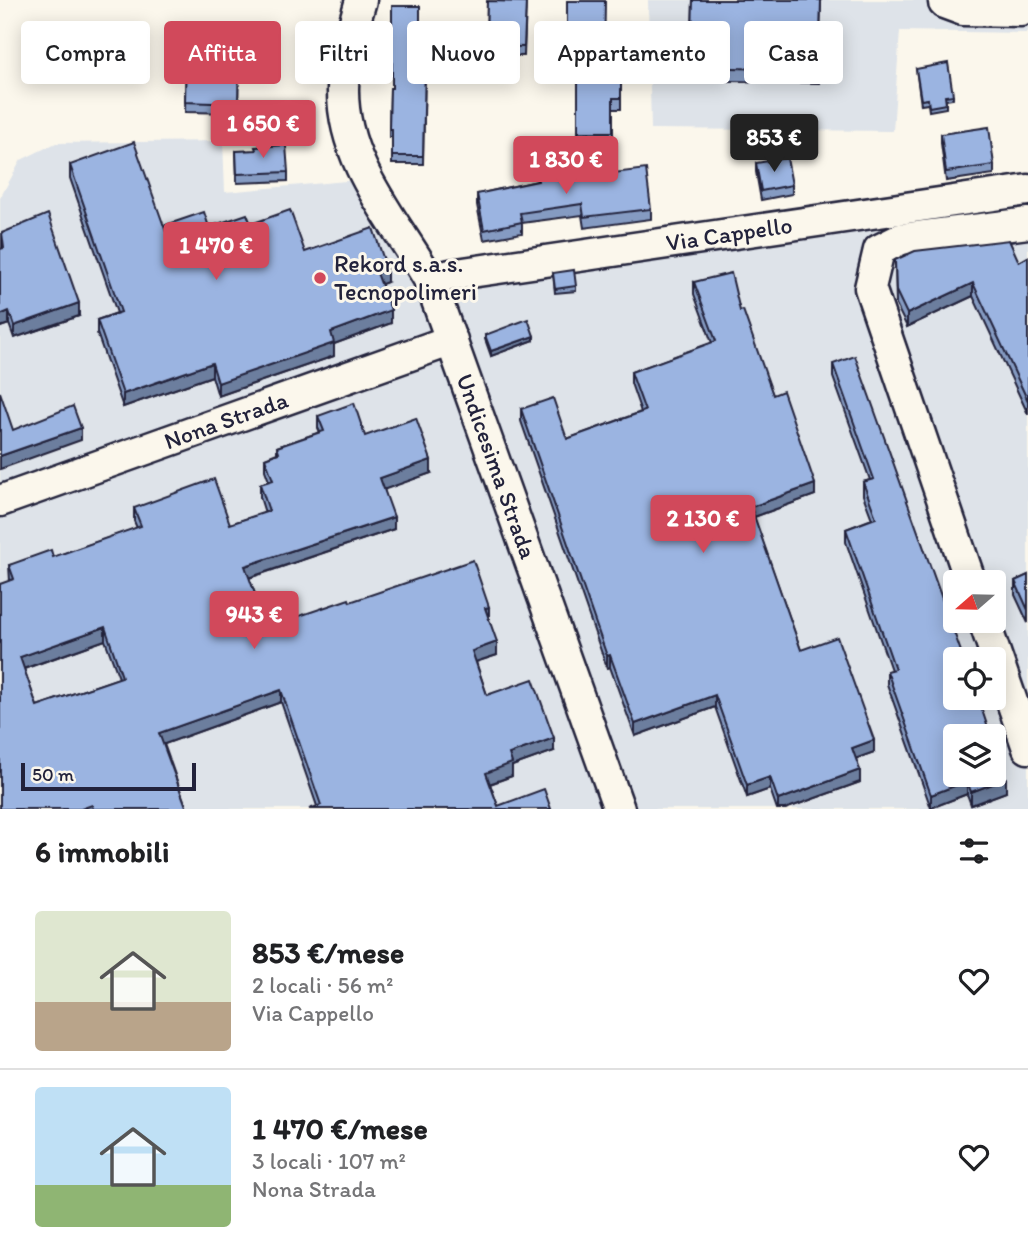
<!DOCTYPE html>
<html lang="it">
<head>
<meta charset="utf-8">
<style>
	body { margin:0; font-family:Itim,sans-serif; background:#f2f2f2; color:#202124; height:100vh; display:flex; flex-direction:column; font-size:26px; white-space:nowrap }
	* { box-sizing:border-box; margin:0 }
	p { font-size:23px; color:#757577 }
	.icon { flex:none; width:38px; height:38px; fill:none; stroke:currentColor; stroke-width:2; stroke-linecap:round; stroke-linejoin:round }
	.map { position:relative; height:809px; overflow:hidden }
	.drawer { display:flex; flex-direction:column; background:#fff; flex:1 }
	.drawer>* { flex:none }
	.banner { position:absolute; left:21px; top:21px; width:987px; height:63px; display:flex; gap:14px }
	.needle { width:46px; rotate:250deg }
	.buttons { position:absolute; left:943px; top:570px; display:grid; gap:14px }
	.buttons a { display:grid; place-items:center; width:63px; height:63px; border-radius:7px; background:#fff; box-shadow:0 4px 18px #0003; font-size:35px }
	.scale { position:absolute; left:21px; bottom:18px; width:175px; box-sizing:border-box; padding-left:7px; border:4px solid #22223b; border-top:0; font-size:19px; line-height:24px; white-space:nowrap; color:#22223b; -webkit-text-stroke:5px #fbf7ec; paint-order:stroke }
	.price { position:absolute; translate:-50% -60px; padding:0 16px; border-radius:7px; background:#d1495b; color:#fff; font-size:23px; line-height:46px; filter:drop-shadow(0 2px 4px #0008) }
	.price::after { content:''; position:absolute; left:50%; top:42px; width:21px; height:16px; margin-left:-10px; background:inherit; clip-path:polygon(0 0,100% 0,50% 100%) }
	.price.active { background:#222; color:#fff }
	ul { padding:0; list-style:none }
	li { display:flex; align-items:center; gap:21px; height:175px; padding:0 35px }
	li+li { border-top:2px solid #e0e0e0 }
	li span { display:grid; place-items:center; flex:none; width:196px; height:140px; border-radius:7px; color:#555 }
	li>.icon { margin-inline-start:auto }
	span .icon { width:84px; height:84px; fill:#fffc; stroke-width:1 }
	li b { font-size:30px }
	h2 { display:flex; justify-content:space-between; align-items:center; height:84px; padding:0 35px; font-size:30px }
	.tag { padding:0 24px; border-radius:7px; background:#fff; box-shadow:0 4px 18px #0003; font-size:24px; line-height:63px }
	.tag.active { background:#d1495b; color:#fff }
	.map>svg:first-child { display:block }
	.built { fill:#dee3e9; fill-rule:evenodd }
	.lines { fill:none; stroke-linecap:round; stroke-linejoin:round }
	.minor-casing { stroke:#22223b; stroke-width:35 }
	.minor { stroke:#fbf7ec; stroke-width:30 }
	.wall { fill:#859bc2; stroke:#22223b; stroke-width:2; fill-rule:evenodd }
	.shaded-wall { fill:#6c7e9e; stroke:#22223b; stroke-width:2 }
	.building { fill:#9bb4e1; stroke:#22223b; stroke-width:2; fill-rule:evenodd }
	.poi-dot { fill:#d1495b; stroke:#fbf7ec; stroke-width:2.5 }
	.labels { text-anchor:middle; stroke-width:6; stroke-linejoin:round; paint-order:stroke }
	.street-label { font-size:24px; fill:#22223b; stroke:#fbf7ec }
	.poi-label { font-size:24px; fill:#22223b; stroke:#fbf7ec; text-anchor:start }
</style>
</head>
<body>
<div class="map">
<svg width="1028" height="809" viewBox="0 0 1028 809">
	<rect width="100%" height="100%" fill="#fbf7ec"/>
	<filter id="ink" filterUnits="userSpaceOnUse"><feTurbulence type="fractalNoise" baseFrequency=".0143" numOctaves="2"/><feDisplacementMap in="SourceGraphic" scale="14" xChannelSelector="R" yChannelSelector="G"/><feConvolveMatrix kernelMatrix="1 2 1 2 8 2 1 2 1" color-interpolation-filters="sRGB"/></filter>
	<g filter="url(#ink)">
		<g class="built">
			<path d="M648,0h380v33l-128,-2 -7,100 -242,-2z"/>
			<path d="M223,141l2,51 144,-13 58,91 601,-77v616h-1028v-611l21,-38 35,-17zM956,583h38v38h-38zM956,660h38v38h-38zM956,737h38v38h-38z"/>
		</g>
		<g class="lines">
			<g class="minor-casing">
				<g id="minor">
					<path id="s1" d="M361,0c-8,29 -18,59 -18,89 -1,74 52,131 87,192l189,528"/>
					<path d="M944,0v3l19,7 58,1 7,-4"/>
					<path id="s2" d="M430,281l20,-6 578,-85"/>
					<path id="s3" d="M0,501l452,-161"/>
					<path d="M971,583l-101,-295 9,-38 22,-11 127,-16"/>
					<path d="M984,621l44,127"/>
				</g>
			</g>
			<use href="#minor" class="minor"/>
		</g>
		<g class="wall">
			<path d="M693,0h128l-2,83 -128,-3z"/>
			<path d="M487,1l39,1 -2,54 -38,-1z"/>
			<path d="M420,40l55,1v31h-50l-2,92h-31v-27h-3l1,-49h2z"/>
			<path d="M554,42l51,21 16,1v45h-8v34h-35v-61h-17v-9h-8z"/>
			<path d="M186,53h53l-1,60 -53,-1z"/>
			<path d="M916,69l37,26v4l-7,1v8l-17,3 -1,-7 -7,1z"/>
			<path d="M941,134l53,31v9l-48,7 -5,-38z"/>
			<path d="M236,151l52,21v9l-51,2z"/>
			<path d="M756,163l36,22v9l-31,6 -5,-28z"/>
			<path d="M70,165l96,67 43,-5 42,-3 54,28 82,30 -6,2 10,39 -57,21v12l-116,40 -6,-20 -89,31 -26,-74v-13l20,-7 -47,-135z"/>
			<path d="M536,168l20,12 95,29v10l-67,9 -2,-13 -60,8v10l-38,7 -7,-35v-11l60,-13z"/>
			<path d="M2,233l77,83 -65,22 -5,-14 -9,3v-78h2z"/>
			<path d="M1028,257v157l-55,-118 -66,31 -11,-22 -1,-45 124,2z"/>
			<path d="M553,273l23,13v5l-21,2z"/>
			<path d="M694,282l46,29 33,84 42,100 -61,22 47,133 73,102 -18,6 4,24 -75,27h-8l-7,-20 -23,8 -32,-90 -80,29 -25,-69 -3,1 -86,-247v-12l46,30 74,-27 -10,-29v-11l81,-29 -18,-49z"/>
			<path d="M485,335l49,5 -43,16 -6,-17z"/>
			<path d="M833,364l173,428 -35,13 -4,-11 -36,14 -44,-124v-13l4,-1 -45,-128v-13l26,-10 -9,-24v-13l7,-2 -37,-103z"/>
			<path d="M318,416l47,20 66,37 -47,16 10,40 -145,49 18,49 83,-25 139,18 8,35 -21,7 11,33 67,56 -42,15v10l-22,8 8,22 53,3 -234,-3 -36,-104 -117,42 23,65h-187l10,-228 -1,-16 44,-8 84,-29 -3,-7v-13l96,16 35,-11 -5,-16v-13l9,-3 -4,-11v-12l12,-5v-6l43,-15 -2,-4zM105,640l14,38 -82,28 -13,-37z"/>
			<path d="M1028,575v48l-13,-28v-14z"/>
		</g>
		<g class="shaded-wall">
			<path d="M387,269v13l-10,4v-13z"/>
			<path d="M973,283v13l-66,31v-13z"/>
			<path d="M79,303v13l-65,22v-12z"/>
			<path d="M391,310v13l-57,21v12l-116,40v-13l113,-51z"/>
			<path d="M9,311v13l-9,3v-12z"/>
			<path d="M534,336v4l-43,16v-5z"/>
			<path d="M212,363v13l-89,31v-13z"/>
			<path d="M81,428v12l-81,29v-13z"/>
			<path d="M431,460v13l-51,18v-13z"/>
			<path d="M815,484v11l-64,23v-11z"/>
			<path d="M394,517v12l-149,50v-13z"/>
			<path d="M489,607v13l-4,-12z"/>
			<path d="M105,627v13l-85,30v-13z"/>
			<path d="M497,642v13l-25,8v-12z"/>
			<path d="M610,655v12l-3,1v-12z"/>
			<path d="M281,690v12l-122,44v-13z"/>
			<path d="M715,695v12l-80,29v-12z"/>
			<path d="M554,738v13l-42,15v10l-26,9v-12l23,-19z"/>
			<path d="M874,740v12l-22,8v-12z"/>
			<path d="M860,770v12l-75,27h-7v-9z"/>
			<path d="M770,777v12l-23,8v-12z"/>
			<path d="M1006,779v13l-35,13v-13z"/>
			<path d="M967,781v13l-36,14v-13z"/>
		</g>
		<g class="building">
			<path d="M693,0h128l-2,70 -128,-3z"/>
			<path d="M487,1l39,1 -2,45 -38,-1z"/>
			<path d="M567,1h38l-1,62 17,1v34h-8v34h-35v-60h-17v-9h-8l1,-21 13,2z"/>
			<path d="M392,6h28v34l55,1v24l-50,-1 -2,92h-31v-27h-3l1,-41h2z"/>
			<path d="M193,52l46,1 -1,51 -53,-2 1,-49z"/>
			<path d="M948,63l5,32 -8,1 1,8 -17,3 -1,-8 -7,1 -5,-31z"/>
			<path d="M989,127l5,38 -48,7 -5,-38z"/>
			<path d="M134,142l32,90v-7l38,-13 5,15 38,-13 4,10 39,-14 15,42 68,-24 14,41 -10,4 14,37 -60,22 3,11 -116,40 -6,-20 -89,31 -26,-74 24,-8 -51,-147z"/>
			<path d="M286,145l2,27 -51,2 -1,-23 20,-1 -1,-3z"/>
			<path d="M787,158l5,27 -31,6 -5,-28z"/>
			<path d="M554,165l2,15 90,-11 5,40 -67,8 -2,-13 -62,9 2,9 -38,8 -7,-36 61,-13 -2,-13z"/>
			<path d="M48,214l31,89 -65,23 -5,-15 -9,4v-66l4,-1 -2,-15z"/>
			<path d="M1009,240l10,22 9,-5v144l-55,-118 -66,31 -11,-23 -1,-31 20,-9z"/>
			<path d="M574,270l2,16 -21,3 -2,-16z"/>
			<path d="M731,273l9,38 3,-1 30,85 10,-4 32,93 -64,23 50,143 36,-13 37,103 -22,8 8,22 -82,30 -8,-23 -23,8 -32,-90 -80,29 -25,-69 -3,1 -86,-247 32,-11 14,41 78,-28 -14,-39 85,-31 -22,-59z"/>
			<path d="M528,319l6,17 -43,15 -6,-16z"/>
			<path d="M855,356l109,304h-8v38h22l13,39h-35v38h38v-31l12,35 -35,13 -4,-11 -36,14 -44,-124 8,-2 -49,-140 30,-11 -13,-36 11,-3 -41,-115z"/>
			<path d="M0,392l13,38 60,-24 8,22 -81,28z"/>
			<path d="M354,403l11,33 51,-18 15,42 -51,18 14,39 -149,49 22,61 82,-28 1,3 123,-42 16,47 -4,1 12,34 -25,9 15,44 46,-16 21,59 -45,16 3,9 -26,10 12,33 46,-17 7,20h-242l12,-4 -40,-115 -122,43 28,76h-94l-1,-4 -11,4h-81v-225l14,-5 -5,-14 42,-15 2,7 88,-31 -7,-18 80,-29 16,45 39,-13 -9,-27 13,-4 -8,-22 14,-5 -2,-6 47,-16 -6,-15zM105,627l17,50 -85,29 -17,-49z"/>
			<path d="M1028,575v35l-13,-29z"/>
		</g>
	</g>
	<circle class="poi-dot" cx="320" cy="278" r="7"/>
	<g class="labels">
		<g class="street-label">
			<text dy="8" stroke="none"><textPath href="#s2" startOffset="303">Via Cappello</textPath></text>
			<text dy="8" stroke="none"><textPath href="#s3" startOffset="240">Nona Strada</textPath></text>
			<text dy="8" stroke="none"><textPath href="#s1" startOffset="502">Undicesima Strada</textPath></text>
		</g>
		<g class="poi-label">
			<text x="334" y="272">Rekord s.a.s.<tspan x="334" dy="28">Tecnopolimeri</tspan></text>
		</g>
	</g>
</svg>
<div class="buttons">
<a><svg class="needle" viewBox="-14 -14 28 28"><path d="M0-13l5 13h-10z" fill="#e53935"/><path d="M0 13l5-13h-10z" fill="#757577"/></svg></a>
<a><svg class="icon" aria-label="locate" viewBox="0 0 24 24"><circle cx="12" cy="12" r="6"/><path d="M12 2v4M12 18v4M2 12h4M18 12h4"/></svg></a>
<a><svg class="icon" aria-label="layers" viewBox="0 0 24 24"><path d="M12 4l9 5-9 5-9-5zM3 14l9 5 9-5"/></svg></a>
</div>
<div class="scale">50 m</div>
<b class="price" style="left:263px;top:160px">1 650 €</b>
<b class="price active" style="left:774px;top:174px">853 €</b>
<b class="price" style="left:566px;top:196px">1 830 €</b>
<b class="price" style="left:216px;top:282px">1 470 €</b>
<b class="price" style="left:703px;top:555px">2 130 €</b>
<b class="price" style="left:254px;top:651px">943 €</b>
<div class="banner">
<a class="tag">Compra</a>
<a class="tag active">Affitta</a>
<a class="tag">Filtri</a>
<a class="tag">Nuovo</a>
<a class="tag">Appartamento</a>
<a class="tag">Casa</a>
</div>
</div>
<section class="drawer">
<h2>6 immobili<svg class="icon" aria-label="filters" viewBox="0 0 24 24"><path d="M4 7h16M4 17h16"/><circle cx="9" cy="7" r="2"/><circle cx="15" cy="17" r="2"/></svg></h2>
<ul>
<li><span style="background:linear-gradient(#dfe7d0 65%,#b9a48a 0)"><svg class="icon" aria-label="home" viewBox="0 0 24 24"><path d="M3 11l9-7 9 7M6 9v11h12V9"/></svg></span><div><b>853 €/mese</b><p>2 locali · 56 m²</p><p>Via Cappello</p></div><svg class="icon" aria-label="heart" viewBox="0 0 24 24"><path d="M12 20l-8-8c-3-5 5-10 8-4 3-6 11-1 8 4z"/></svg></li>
<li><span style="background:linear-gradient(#bfe0f5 70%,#8fb573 0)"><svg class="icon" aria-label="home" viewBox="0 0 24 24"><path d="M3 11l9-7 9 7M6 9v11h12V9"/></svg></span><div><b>1 470 €/mese</b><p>3 locali · 107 m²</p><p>Nona Strada</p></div><svg class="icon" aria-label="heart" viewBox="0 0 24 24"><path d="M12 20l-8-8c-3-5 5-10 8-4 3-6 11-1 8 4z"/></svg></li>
</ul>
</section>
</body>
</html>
